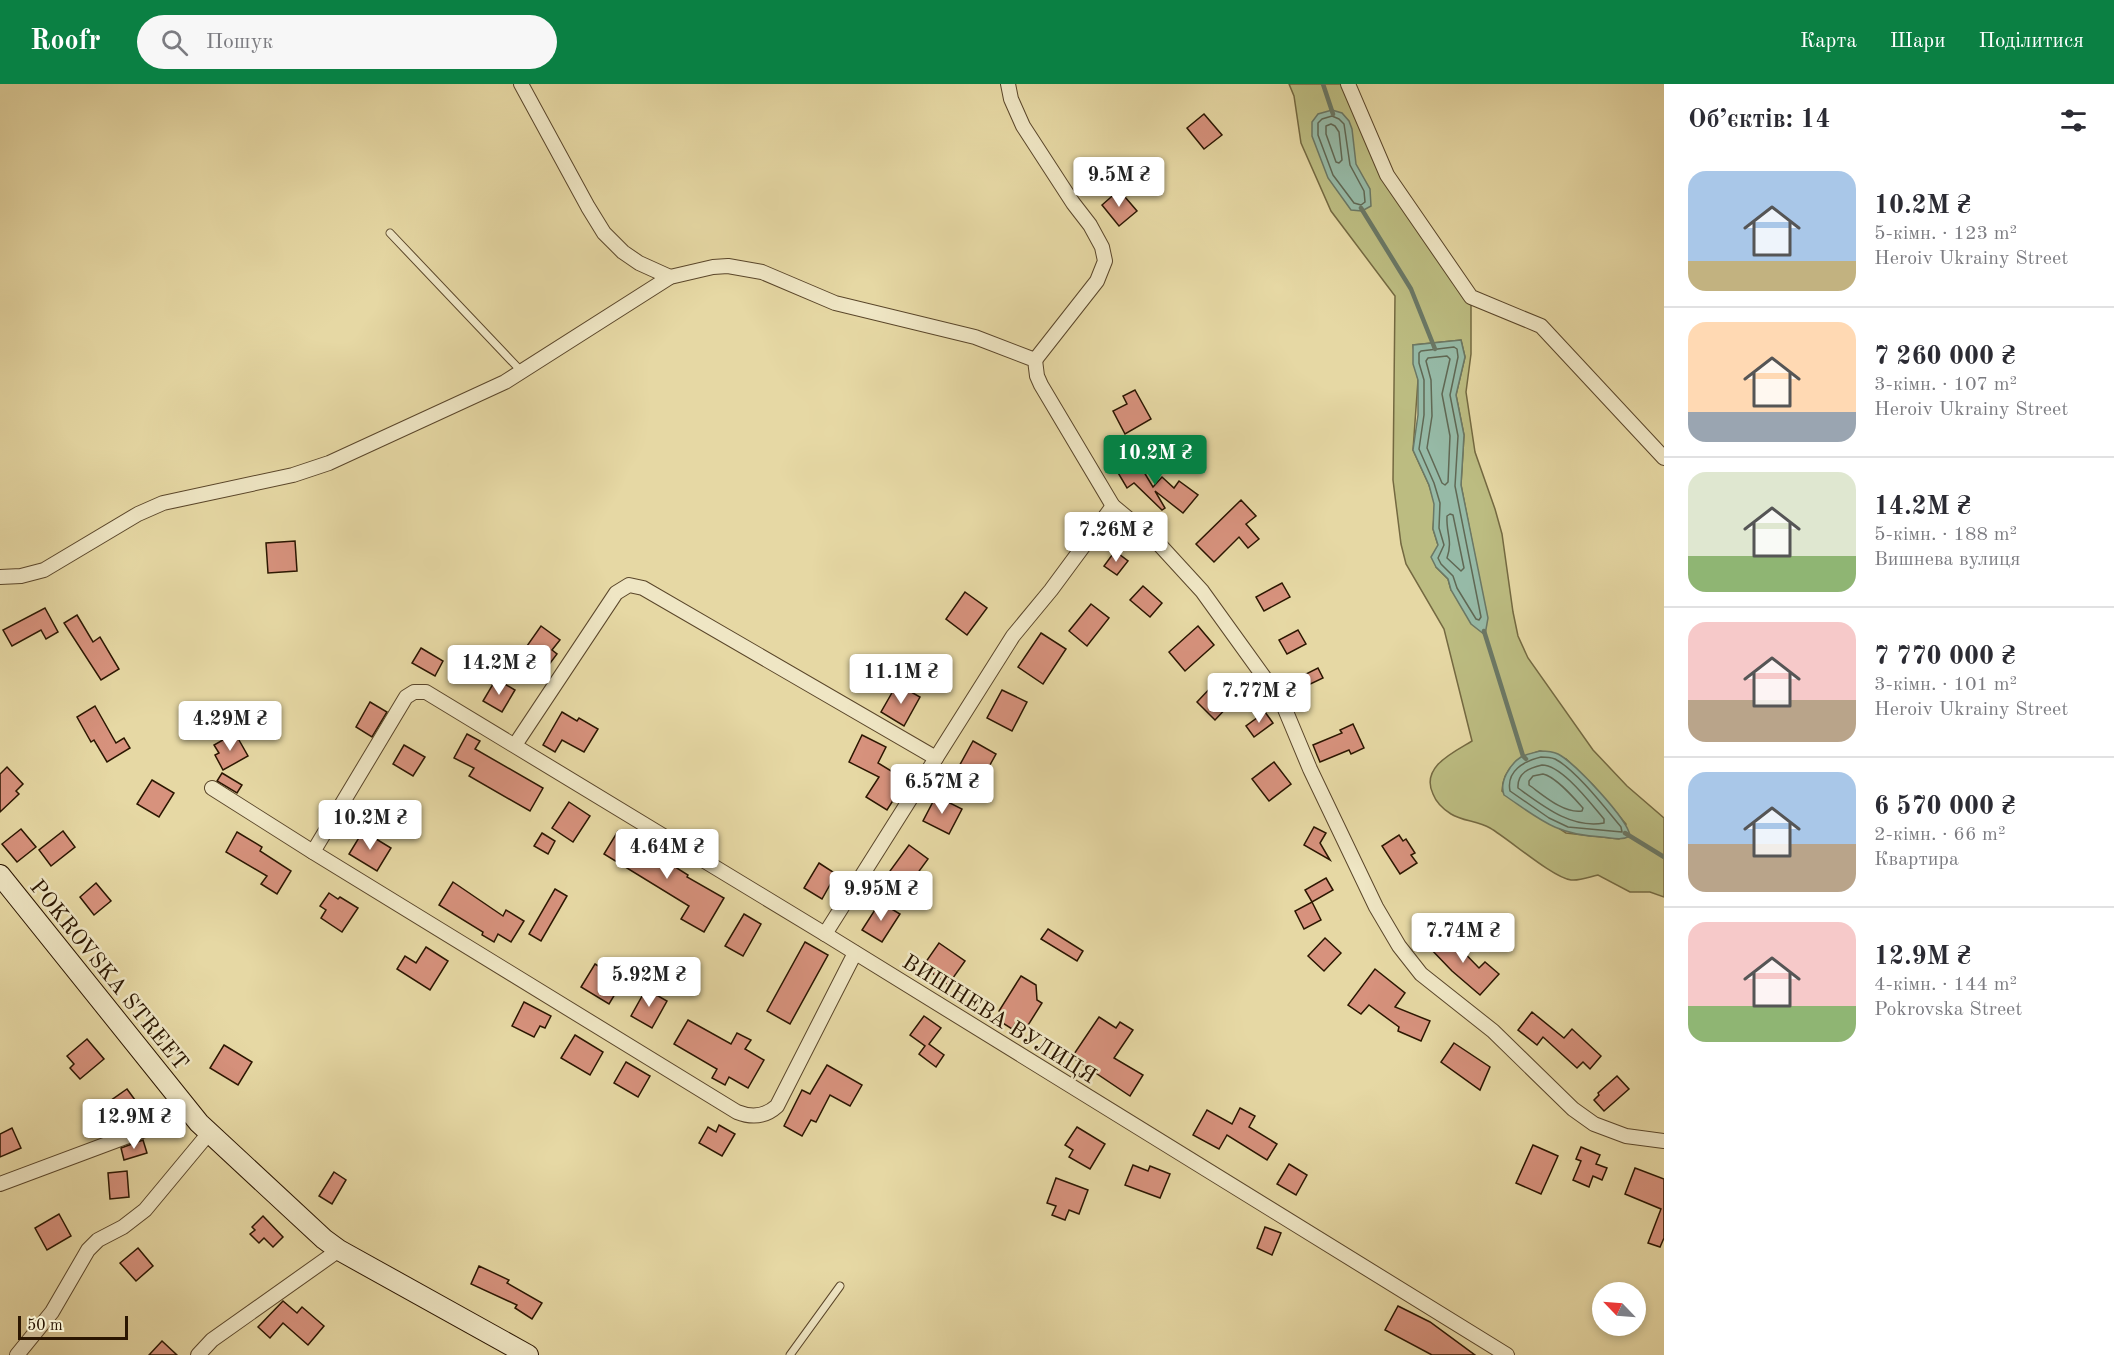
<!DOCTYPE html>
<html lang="uk">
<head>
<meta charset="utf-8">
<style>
	body { margin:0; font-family:"Old Standard TT",serif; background:#f7f7f7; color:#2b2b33; height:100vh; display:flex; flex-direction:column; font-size:22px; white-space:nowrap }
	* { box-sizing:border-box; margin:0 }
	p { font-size:20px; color:#7c7c81 }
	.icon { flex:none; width:33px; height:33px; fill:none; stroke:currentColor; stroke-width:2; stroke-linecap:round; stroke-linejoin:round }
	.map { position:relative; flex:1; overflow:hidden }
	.sheet { display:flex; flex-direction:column; background:#fff; width:450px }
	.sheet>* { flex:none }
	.needle { width:39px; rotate:295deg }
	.tools { position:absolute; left:1592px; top:1198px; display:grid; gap:12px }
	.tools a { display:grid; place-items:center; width:54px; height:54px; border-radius:50%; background:#fff; box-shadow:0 3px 9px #0003; font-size:30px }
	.scale { position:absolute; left:18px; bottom:15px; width:110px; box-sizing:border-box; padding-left:6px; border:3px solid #2b1601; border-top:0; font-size:16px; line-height:21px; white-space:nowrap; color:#2b1601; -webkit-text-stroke:4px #efe6c4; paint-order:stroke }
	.price { position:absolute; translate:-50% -51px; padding:0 14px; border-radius:6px; background:#fff; color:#222; font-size:20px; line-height:39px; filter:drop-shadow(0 2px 3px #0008) }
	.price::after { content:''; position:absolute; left:50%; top:36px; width:18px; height:14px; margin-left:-9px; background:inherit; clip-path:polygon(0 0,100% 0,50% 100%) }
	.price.selected { background:#0b8043; color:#fff }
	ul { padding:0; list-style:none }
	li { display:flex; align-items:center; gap:18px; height:150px; padding:0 24px }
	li+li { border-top:2px solid #e1e1e2 }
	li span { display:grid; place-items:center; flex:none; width:168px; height:120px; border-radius:18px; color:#555 }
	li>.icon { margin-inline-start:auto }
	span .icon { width:72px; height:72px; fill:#fffc; stroke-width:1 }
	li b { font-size:26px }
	h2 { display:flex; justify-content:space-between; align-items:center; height:72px; padding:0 24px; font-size:26px }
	header { display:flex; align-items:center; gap:36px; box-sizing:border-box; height:84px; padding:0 30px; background:#0b8043; color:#fff }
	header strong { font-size:28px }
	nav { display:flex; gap:33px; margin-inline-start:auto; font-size:21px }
	.search { width:420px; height:54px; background:#f7f7f7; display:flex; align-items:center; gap:15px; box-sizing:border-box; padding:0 21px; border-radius:33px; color:#7c7c81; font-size:22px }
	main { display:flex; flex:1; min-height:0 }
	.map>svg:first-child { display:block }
	.green { fill:#bcbc81; stroke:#746941; stroke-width:1.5; fill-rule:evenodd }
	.water { fill:#96baa7; stroke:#6b7865; stroke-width:1.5 }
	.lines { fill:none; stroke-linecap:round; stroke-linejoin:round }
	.shore { stroke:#606854; stroke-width:1.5 }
	.stream { stroke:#6b7865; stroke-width:4.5 }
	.building { fill:#d7927d; stroke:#2b1601; stroke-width:1.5 }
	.lane-casing { stroke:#5a462a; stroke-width:9 }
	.street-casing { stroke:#5a462a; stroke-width:16 }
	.secondary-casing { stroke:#2b1601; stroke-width:22 }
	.lane { stroke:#efe6c4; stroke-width:7 }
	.street { stroke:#efe6c4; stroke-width:14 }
	.secondary { stroke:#efe6c4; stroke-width:20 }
	.labels { text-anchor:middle; stroke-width:5; stroke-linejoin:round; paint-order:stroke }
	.street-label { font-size:22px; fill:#2b1601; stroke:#efe6c4 }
</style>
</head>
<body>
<header>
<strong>Roofr</strong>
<div class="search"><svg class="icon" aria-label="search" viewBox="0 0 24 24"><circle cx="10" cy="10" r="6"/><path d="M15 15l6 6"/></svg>Пошук</div>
<nav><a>Карта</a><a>Шари</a><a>Поділитися</a></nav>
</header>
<main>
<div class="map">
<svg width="1664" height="1271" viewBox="0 0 1664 1271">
	<rect width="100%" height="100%" fill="#e6d8a4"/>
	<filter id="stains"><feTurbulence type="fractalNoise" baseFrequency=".00333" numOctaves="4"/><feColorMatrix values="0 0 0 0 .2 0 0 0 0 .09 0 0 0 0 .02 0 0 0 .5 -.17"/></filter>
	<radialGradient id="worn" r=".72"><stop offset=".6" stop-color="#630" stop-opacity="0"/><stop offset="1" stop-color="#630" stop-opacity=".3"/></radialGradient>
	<path class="green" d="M1289,0h59l39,91 84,122v57l-5,38 9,60 20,57 7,25 11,78 5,24 10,22 65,92 34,36 37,32v79l-14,-5h-20l-32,-17c-9,2 -18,6 -27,5 -18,-2 -62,-41 -81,-52 -12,-7 -28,-7 -39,-14 -8,-5 -15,-12 -18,-20 -13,-27 21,-42 39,-53l-28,-112 -38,-65 -5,-20 -8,-64 2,-184 -64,-85 -30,-68 -7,-47zM1461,256l4,17 -9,38 8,40 -3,50 20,103 -30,2 -3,-11 -12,-12 2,-22 -5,-16 2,-25 -6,-19 -16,-35 5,-70 -5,-35zM1540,667l26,8 27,26 33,39 -7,15 -53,-6 -64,-42c1,-24 17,-34 38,-40z"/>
	<g class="water">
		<path d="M1332,26l10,3 7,8 3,8 4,35 14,25 1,17 -9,5 -11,-1 -23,-32 -16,-42v-14l6,-8z"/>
		<path d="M1461,256l4,17 -9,38 8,40 -3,50 27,133 -3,17 -14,-11 -20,-34 -3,-11 -12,-12 -5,-10 7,-12 -5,-16 1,-25 -5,-19 -16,-35 5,-35v-35l-5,-16v-19z"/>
		<path d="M1540,667c7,0 12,0 18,3 16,8 70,65 72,82 -9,5 -18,2 -28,1 -46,-2 -61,-17 -98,-42 -5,-13 6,-31 17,-38 5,-3 13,-4 19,-6z"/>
	</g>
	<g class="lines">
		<g class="shore">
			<path d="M1332,32l7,3 5,5 6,41 14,26 1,11 -4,3 -7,-2 -21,-28 -15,-40v-12l4,-4z"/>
			<path d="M1331,40l4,2 4,6 3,28 -3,3 -3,-1 -10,-28v-8z"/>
			<path d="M1454,263l3,2 1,8 -8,38 8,41 -3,50 26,131 -2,3 -3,-1 -19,-31 -4,-12 -12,-12 -3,-6 6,-13 -5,-17 1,-25 -6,-20 -15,-34 5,-34v-35l-5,-17v-10l2,-2z"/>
			<path d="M1447,272l3,3 -8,35 8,42 -2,46 -3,3 -3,-2 -15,-35 5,-32 -1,-36 -5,-19 2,-3z"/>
			<path d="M1450,430l3,1 11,53 -3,3 -14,-13c6,-18 -1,-24 0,-42z"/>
			<path d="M1541,673c5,0 9,0 14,2 20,10 51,50 66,68l1,5 -54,-5 -19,-9 -39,-27c-4,-20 14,-30 31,-34z"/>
			<path d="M1542,681c20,0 49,39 62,54v4c-33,6 -61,-17 -86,-35 -1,-15 11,-20 24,-23z"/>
			<path d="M1543,690c12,2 31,24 40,34l-1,3c-18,3 -39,-16 -53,-26v-4l4,-5z"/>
		</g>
		<g class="stream">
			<path d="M1323,0l10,30"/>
			<path d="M1361,124l50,81 24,60"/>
			<path d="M1484,547l39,125 3,3"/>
			<path d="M1625,749l39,24"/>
		</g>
	</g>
	<g class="building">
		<path d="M1204,30l18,21 -18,14 -17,-21z"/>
		<path d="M1119,106l18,21 -18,15 -17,-21z"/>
		<path d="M1135,306l16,29 -26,15 -12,-23 14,-7 -4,-8z"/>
		<path d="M1133,370l20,33 9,-10 12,11 5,-7 19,14 -15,18 -28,-22 10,17 -3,2 -28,-27 -7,5 -13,-22z"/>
		<path d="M1241,416l15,16 -10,8 13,15 -11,9 -9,-11 -25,25 -18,-18z"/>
		<path d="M295,457l2,30 -29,2 -2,-30z"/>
		<path d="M1115,467l13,10 -11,14 -13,-9z"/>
		<path d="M1282,499l8,14 -26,14 -8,-14z"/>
		<path d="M1143,502l19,17 -12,14 -20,-17z"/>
		<path d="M965,508l22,16 -20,27 -21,-16z"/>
		<path d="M1091,520l18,14 -22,28 -18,-15z"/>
		<path d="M45,524l13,24 -12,7 -5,-9 -29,16 -9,-16z"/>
		<path d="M77,531l16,27 7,-5 19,32 -18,11 -37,-57z"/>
		<path d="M541,542l19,14 -8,10 5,4 -12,16 -23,-17z"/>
		<path d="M1198,542l16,19 -29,26 -16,-19z"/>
		<path d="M1298,546l8,14 -19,10 -8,-14z"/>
		<path d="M1041,549l25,16 -23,35 -25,-17z"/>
		<path d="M421,564l22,13 -8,15 -23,-13z"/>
		<path d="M1318,584l5,10 -21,10 -4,-10z"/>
		<path d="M496,595l19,11 -13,22 -19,-11z"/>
		<path d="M1215,599l18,18 -18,19 -18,-18z"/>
		<path d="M897,600l23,13 -16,29 -23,-14z"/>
		<path d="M1002,606l25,12 -15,29 -25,-13z"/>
		<path d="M370,618l17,10 -15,25 -16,-10z"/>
		<path d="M95,622l21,37 8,-5 6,10 -23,14 -13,-22 -3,2 -14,-25z"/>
		<path d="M562,628l15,9 2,-3 19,11 -14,23 -22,-12 -7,12 -12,-7z"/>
		<path d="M1265,628l8,11 -19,14 -8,-11z"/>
		<path d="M1353,640l11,24 -13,6 -2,-4 -29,12 -7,-17 29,-12 -2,-3z"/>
		<path d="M235,649l13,23 -25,14 -8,-15 4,-2 -5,-8z"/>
		<path d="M467,650l13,7 -5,8 68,39 -13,23 -61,-35 5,-8 -20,-10z"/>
		<path d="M862,651l24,12 -8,16 28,17 -19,30 -21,-13 13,-20 -30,-15z"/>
		<path d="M973,657l23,13 -16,29 -23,-13z"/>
		<path d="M404,661l21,12 -12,19 -20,-12z"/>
		<path d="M1274,678l17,22 -22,17 -17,-22z"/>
		<path d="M7,683l16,17 -7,7 3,3 -19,18v-38z"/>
		<path d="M222,689l20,12 -5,8 -20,-12z"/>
		<path d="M152,696l22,13 -15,24 -22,-13z"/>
		<path d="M936,712l26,13 -13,25 -26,-13z"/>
		<path d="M569,718l21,14 -17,26 -21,-14z"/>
		<path d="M1314,743l12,6 -6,10 10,17 -26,-15z"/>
		<path d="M21,745l15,18 -19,15 -15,-18z"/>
		<path d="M63,747l12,16 -24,19 -12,-16z"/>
		<path d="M363,747l28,17 -14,23 -28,-17z"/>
		<path d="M618,747l70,44 -1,2 37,21 -20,34 -23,-13 8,-13 -85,-52z"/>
		<path d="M237,748l25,15 -2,4 31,20 -14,23 -16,-10 6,-8 -41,-24z"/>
		<path d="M542,749l13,8 -7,13 -14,-8z"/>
		<path d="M1399,751l4,6 3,-2 9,14 -4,2 6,8 -17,11 -18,-28z"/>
		<path d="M909,761l19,14 -19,26 -19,-14z"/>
		<path d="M819,779l17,11 -14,25 -18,-11z"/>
		<path d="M1326,794l7,12 -21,12 -7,-12z"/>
		<path d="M453,798l50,34 3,-6 18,11 -13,21 -13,-8 -4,8 -12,-7 1,-3 -44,-27z"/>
		<path d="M96,799l15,18 -17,14 -14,-18z"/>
		<path d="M555,805l12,7 -26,45 -12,-7z"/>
		<path d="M329,809l9,6 2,-2 18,11 -16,24 -21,-14 5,-8 -6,-4z"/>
		<path d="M880,818l20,12 -18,28 -20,-12z"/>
		<path d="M1312,818l9,18 -17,9 -9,-18z"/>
		<path d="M744,830l17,10 -18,32 -18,-10z"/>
		<path d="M1048,845l35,22 -6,10 -36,-22z"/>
		<path d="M1444,848l35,36 6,-6 14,12 -19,21 -28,-24 -24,-25z"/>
		<path d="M1325,854l16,15 -17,18 -16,-15z"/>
		<path d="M805,858l23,13 -38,69 -23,-13z"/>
		<path d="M939,859l26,18 -17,24 -25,-19z"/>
		<path d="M426,863l22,14 -18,29 -33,-21 8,-13 11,7z"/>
		<path d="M595,880l28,17 -14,23 -28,-17z"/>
		<path d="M1375,885l30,24 -10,14 35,14 -9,20 -23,-10 1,-4 -30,-22 -8,9 -13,-9z"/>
		<path d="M1021,892l15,9 1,15 5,3 -17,27 -10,-6 -3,5 -14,-9 4,-7 -3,-2z"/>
		<path d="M646,905l21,12 -15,27 -21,-12z"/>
		<path d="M524,918l27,14 -6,12 -5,-2 -6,11 -22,-11z"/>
		<path d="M1532,928l32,26 8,-9 29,27 -11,13 -7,-7 -6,6 -34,-31 -6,8 -19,-15z"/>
		<path d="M924,932l17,12 -12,16 15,11 -8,12 -17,-13 6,-8 -15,-11z"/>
		<path d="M1099,933l17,11 4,-6 13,8 -19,28 29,17 -13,21 -58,-39z"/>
		<path d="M688,936l43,24 6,-11 14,7 -6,9 19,11 -16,28 -19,-11 -4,8 -13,-7 5,-9 -43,-25z"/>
		<path d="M575,951l28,17 -13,23 -29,-17z"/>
		<path d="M87,955l17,20 -24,20 -10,-11 4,-4 -7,-8z"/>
		<path d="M1454,959l36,24 -10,23 -39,-28z"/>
		<path d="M224,961l28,17 -14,23 -28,-17z"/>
		<path d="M626,978l24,14 -12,21 -24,-14z"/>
		<path d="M827,981l35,20 -12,21 -20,-11 -14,27 -5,-2 -9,16 -18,-10 18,-36 8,4z"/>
		<path d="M1617,992l12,13 -25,22 -10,-11 5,-5 -1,-2z"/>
		<path d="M127,1005l19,26 -17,11 -6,-8 -27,15 -9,-17 25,-14 -2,-1z"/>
		<path d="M1240,1024l15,8 -6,11 28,17 -10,16 -40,-25 -8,14 -26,-14 14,-25 25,14z"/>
		<path d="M719,1041l16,9 -13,22 -23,-13 9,-16 8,5z"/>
		<path d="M1077,1043l28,17 -15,25 -21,-12 4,-7 -8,-5z"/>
		<path d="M12,1044l9,20 -21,9v-23z"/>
		<path d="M143,1056l4,13 -23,7 -3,-12z"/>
		<path d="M1533,1061l25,11 -17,38 -25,-11z"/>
		<path d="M1581,1063l19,8 -4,9 11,4 -5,12 -9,-4 -4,11 -16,-7 8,-19 -5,-2z"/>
		<path d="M1289,1080l18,11 -11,20 -19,-11z"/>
		<path d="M1133,1081l15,6 2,-5 20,8 -10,24 -35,-13z"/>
		<path d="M1635,1084l29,11v59l-4,9 -12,-4 13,-34 -36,-15z"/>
		<path d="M127,1087l2,26 -19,2 -2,-26z"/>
		<path d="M334,1088l12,8 -14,24 -13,-8z"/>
		<path d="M1056,1094l32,12 -9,24 -10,-4 -4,10 -13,-5 4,-9 -9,-3z"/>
		<path d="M59,1130l12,22 -24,14 -12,-22z"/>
		<path d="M263,1132l20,21 -10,10 -9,-9 -5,5 -9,-9 5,-4 -3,-3z"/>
		<path d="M1265,1143l16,6 -9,22 -15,-7z"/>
		<path d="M138,1164l15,18 -17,15 -16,-18z"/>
		<path d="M479,1182l30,14 -2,3 35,20 -10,16 -17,-11 2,-3 -46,-21z"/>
		<path d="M283,1217l14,12 5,-6 22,19 -16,19 -25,-22 -13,15 -12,-11z"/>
		<path d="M1398,1222l32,16 45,33h-43l-47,-25z"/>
		<path d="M162,1257l15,14h-28z"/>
	</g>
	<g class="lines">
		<g class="lane-casing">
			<g id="lane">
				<path d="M390,149l132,139"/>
				<path d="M790,1271l50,-69"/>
			</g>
		</g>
		<g class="street-casing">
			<g id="street">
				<path d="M521,0l67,123 16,26 19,19 16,11 31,14"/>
				<path d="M1008,0l3,15 12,27 50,77 17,22 12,22 3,14 -8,20 -62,79"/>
				<path d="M1348,0l39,91 84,122 70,29 123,132"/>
				<path d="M0,493l21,-1 23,-6 94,-56 25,-11 130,-28 36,-12 176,-81 165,-105 43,-10 15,-1 34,6 73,31 140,34 60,23 2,16 4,9 72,121 45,37 44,48 80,111 28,67 66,138 23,39 22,28 72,57 80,78 21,15 32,12 38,5"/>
				<path d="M515,661l101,-152 13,-8 14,3 293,170"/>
				<path d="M212,704l101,64 424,260c15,6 28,5 40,-6l78,-153"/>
				<path d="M313,768l93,-155 8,-5h12l399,242 682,421"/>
				<path d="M825,850l188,-298 38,-46 62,-84"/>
				<path d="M0,1100l190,-71"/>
				<path d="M17,1271l35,-43 36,-62 10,-10 25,-13 22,-17 64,-77"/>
				<path d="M198,1271l14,-15 127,-90"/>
			</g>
		</g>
		<g class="secondary-casing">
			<path id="secondary" d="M0,791l199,248 125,116 15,11 189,105"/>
		</g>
		<use href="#lane" class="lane"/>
		<use href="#street" class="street"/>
		<use href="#secondary" class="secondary"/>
	</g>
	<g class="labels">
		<g class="street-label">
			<text transform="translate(110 890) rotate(51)" y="8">POKROVSKA STREET</text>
			<text transform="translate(1000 934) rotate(32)" y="8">ВИШНЕВА ВУЛИЦЯ</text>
		</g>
	</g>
	<rect width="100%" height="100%" filter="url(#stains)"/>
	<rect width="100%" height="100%" fill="url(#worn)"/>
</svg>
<div class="tools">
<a><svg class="needle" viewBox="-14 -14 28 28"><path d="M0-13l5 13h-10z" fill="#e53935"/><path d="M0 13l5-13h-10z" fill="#7c7c81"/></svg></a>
</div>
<div class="scale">50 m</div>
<b class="price" style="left:1119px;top:124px">9.5M ₴</b>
<b class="price selected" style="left:1155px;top:402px">10.2M ₴</b>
<b class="price" style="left:1116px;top:479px">7.26M ₴</b>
<b class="price" style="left:499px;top:612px">14.2M ₴</b>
<b class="price" style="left:901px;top:621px">11.1M ₴</b>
<b class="price" style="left:1259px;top:640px">7.77M ₴</b>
<b class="price" style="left:230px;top:668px">4.29M ₴</b>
<b class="price" style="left:942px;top:731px">6.57M ₴</b>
<b class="price" style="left:370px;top:767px">10.2M ₴</b>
<b class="price" style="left:667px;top:796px">4.64M ₴</b>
<b class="price" style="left:881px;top:838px">9.95M ₴</b>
<b class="price" style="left:1463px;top:880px">7.74M ₴</b>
<b class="price" style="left:649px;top:924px">5.92M ₴</b>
<b class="price" style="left:134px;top:1066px">12.9M ₴</b>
</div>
<section class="sheet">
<h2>Об’єктів: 14<svg class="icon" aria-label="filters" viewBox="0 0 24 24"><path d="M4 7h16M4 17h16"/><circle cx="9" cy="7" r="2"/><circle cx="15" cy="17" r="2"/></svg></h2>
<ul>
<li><span style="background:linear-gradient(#a9c7e8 75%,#c2b280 0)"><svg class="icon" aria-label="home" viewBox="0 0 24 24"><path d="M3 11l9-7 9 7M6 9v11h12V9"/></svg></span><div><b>10.2M ₴</b><p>5-кімн. · 123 m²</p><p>Heroiv Ukrainy Street</p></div></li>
<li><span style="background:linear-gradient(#ffd9b3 75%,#9aa5b1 0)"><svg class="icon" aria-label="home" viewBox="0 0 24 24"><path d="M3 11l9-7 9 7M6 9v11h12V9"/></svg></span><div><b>7 260 000 ₴</b><p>3-кімн. · 107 m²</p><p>Heroiv Ukrainy Street</p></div></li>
<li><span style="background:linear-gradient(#dfe7d0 70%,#8fb573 0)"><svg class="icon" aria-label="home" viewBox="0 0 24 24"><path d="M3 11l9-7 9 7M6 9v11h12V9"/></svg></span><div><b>14.2M ₴</b><p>5-кімн. · 188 m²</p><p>Вишнева вулиця</p></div></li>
<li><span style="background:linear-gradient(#f6c9c9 65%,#b9a48a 0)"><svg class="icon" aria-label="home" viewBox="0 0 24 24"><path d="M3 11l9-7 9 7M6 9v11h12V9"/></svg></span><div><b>7 770 000 ₴</b><p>3-кімн. · 101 m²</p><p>Heroiv Ukrainy Street</p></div></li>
<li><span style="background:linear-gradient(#a9c7e8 60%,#b9a48a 0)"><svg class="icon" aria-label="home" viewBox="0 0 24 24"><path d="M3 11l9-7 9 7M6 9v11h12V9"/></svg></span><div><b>6 570 000 ₴</b><p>2-кімн. · 66 m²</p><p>Квартира</p></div></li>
<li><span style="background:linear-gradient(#f6c9c9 70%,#8fb573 0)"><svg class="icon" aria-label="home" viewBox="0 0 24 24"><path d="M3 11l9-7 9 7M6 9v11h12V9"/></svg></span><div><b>12.9M ₴</b><p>4-кімн. · 144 m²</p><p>Pokrovska Street</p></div></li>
</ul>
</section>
</main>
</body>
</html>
